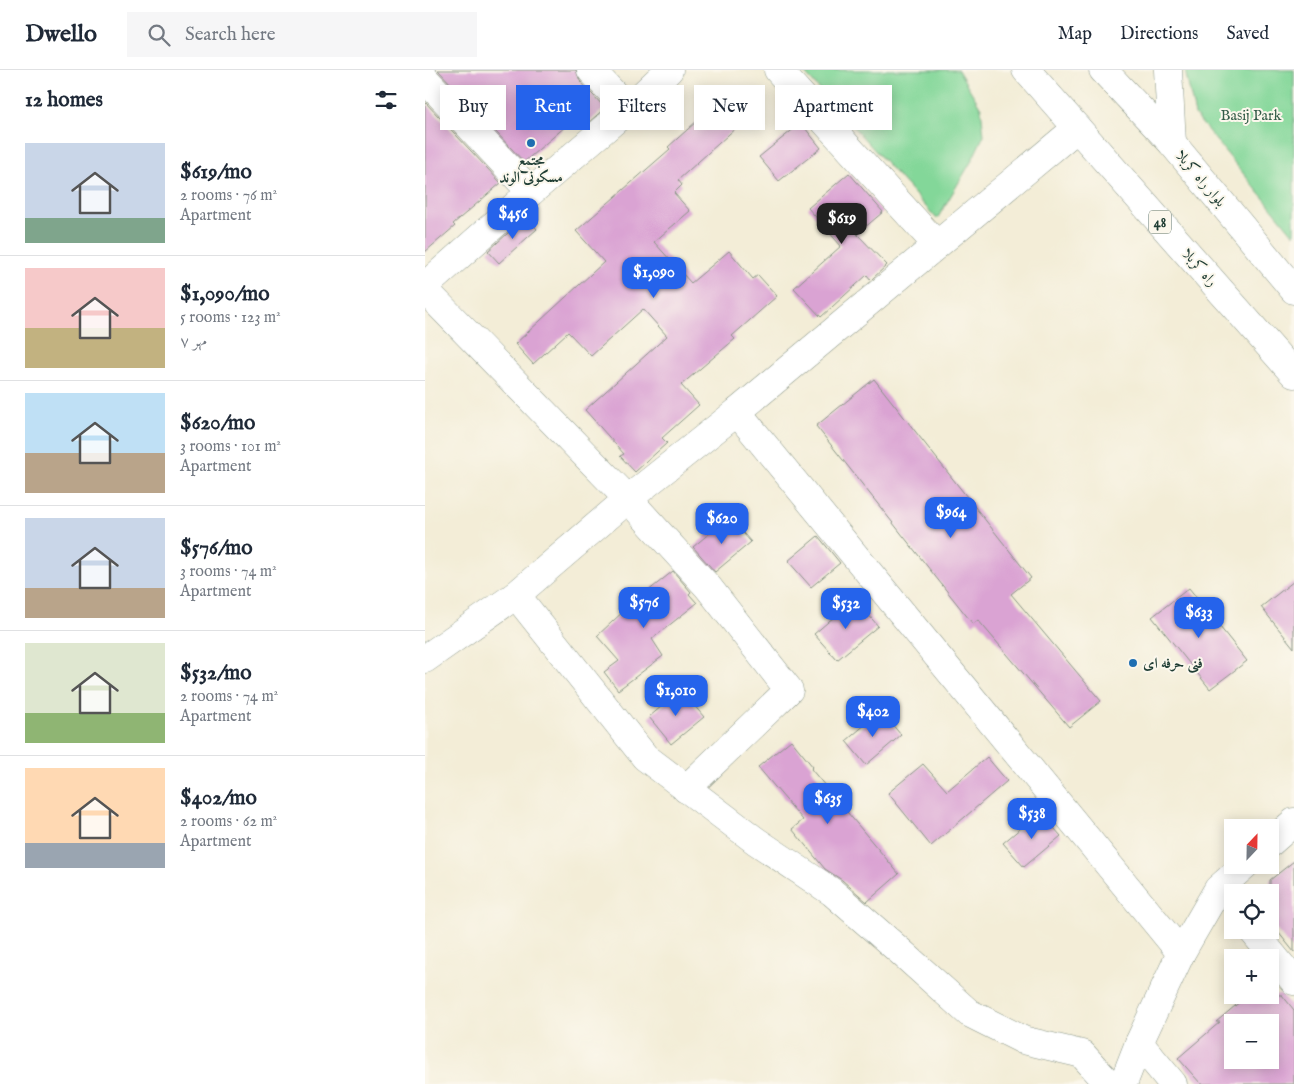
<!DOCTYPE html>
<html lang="en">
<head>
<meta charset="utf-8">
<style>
	body { margin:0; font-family:"IM FELL English",Amiri,serif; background:#f6f6f7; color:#1f2937; height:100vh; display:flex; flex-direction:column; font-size:19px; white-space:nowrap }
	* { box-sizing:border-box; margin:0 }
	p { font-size:16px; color:#747a83 }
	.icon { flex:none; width:28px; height:28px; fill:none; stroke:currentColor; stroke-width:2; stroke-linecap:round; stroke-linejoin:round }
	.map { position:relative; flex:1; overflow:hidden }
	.sheet { display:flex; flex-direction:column; background:#fff; width:425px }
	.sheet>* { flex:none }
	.top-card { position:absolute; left:15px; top:15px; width:475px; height:45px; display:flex; gap:10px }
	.needle { width:32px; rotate:22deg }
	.buttons { position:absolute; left:799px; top:749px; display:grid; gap:10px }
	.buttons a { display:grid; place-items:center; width:55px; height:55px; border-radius:0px; background:#fff; box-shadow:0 2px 12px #0003; font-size:25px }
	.price { position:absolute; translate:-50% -42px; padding:0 11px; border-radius:10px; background:#2563eb; color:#fff; font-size:16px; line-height:32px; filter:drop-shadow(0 1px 2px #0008) }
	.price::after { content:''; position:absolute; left:50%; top:30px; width:15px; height:11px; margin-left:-8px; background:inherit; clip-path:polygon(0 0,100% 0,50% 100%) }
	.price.on { background:#222; color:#fff }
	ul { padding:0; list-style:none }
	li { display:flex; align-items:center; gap:15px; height:125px; padding:0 25px }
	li+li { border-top:1px solid #e0e1e3 }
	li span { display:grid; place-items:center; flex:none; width:140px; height:100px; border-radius:0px; color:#555 }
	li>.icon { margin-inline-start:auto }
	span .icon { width:60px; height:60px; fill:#fffc; stroke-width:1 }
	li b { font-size:21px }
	h2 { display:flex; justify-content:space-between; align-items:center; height:60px; padding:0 25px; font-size:21px }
	.pill { padding:0 18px; border-radius:0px; background:#fff; box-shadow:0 2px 12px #0003; font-size:18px; line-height:45px }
	.pill.on { background:#2563eb; color:#fff }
	header { display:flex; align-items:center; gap:30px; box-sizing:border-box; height:70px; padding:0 25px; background:#fff; border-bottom:1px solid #e0e1e3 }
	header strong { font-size:24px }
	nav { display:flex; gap:28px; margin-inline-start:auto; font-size:18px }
	.search { width:350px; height:45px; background:#f6f6f7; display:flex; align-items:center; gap:12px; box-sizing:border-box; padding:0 18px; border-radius:0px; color:#747a83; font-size:19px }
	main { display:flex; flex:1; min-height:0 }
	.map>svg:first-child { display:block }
	.green { fill:#83d799; stroke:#518a66 }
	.building { fill:#daa3d3; fill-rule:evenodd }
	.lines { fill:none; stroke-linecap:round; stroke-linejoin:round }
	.minor-casing { stroke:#899586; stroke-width:29 }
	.major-casing { stroke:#899586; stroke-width:29 }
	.minor { stroke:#fff; stroke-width:28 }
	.major { stroke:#fff; stroke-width:28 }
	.poi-dot { fill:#1f6fb2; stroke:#fbf7ec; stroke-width:2 }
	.labels { text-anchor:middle; stroke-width:4; stroke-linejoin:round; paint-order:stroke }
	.shield { fill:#fbf7ec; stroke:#61756b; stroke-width:1 }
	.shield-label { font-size:14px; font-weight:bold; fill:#1f3d34 }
	.park-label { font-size:15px; fill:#335c48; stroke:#fbf7ec }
	.poi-label { font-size:15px; font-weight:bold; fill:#1f3d34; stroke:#fbf7ec }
	.street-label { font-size:15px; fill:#1f3d34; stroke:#fbf7ec }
</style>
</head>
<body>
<header>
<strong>Dwello</strong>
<div class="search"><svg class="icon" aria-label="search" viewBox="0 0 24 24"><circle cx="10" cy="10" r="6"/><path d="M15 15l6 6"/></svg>Search here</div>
<nav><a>Map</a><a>Directions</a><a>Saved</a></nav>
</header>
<main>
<section class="sheet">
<h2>12 homes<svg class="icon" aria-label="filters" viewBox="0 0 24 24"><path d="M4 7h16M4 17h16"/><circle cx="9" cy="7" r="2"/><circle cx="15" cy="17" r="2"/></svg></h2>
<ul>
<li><span style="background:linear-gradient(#c9d6e8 75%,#7fa58c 0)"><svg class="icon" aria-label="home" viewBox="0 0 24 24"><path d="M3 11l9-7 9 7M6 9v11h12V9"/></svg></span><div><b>$619/mo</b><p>2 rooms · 76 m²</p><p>Apartment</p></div></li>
<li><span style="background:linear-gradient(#f6c9c9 60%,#c2b280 0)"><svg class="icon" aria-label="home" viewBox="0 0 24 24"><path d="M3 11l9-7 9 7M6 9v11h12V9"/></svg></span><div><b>$1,090/mo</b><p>5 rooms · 123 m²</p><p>مهر ۷</p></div></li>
<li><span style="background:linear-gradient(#bfe0f5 60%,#b9a48a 0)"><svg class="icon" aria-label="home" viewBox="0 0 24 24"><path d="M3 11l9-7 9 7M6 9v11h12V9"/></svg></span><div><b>$620/mo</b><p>3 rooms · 101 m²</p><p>Apartment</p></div></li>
<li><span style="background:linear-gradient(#c9d6e8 70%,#b9a48a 0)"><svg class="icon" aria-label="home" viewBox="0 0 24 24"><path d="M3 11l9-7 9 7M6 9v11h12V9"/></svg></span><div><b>$576/mo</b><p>3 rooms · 74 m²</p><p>Apartment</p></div></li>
<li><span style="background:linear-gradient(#dfe7d0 70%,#8fb573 0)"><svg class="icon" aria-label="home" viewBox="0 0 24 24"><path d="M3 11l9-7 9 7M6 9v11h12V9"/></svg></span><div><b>$532/mo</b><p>2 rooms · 74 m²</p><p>Apartment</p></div></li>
<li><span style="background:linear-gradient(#ffd9b3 75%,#9aa5b1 0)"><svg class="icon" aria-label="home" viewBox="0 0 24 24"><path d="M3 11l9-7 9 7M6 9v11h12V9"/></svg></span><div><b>$402/mo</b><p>2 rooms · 62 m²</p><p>Apartment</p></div></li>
</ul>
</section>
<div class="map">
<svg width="869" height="1014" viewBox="0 0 869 1014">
	<rect width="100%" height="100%" fill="#fbf7ec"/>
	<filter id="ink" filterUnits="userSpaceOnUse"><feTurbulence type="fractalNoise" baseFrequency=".02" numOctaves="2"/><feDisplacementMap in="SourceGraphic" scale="10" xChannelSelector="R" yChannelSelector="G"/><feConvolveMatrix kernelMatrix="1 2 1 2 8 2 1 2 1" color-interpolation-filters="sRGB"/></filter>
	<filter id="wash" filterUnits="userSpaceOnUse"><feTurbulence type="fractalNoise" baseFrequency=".0096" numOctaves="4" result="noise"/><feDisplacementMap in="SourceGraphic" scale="20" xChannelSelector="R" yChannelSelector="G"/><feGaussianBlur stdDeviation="1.12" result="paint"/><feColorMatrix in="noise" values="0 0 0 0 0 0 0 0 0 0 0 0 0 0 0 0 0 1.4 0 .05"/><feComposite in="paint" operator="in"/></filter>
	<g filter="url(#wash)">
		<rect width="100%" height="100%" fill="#f3edd7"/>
		<g class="green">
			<path d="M377,0h156l23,38 3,27 -13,27 -34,57z"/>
			<path d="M760,0h109v165l-99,-120z"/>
		</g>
		<g id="blocks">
			<g class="building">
				<path d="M13,0h138l4,11 25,27 -17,15 -8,-9 -56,48z"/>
				<path d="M303,30l25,7 -7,22 -8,-3 -60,54 4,5 -8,8 16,18 -36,31 37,41 38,-32 24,28 5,-4 19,21 -45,40 3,3 -54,46 18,20 -37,33 5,5 -32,29 -15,-16 4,-2 -39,-44 82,-74 -24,-27 -52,47 -23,-24 -35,32 -18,-20 89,-82 -28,-31 94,-82 -2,-2 39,-35 13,15z"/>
				<path d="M0,32l76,81 -48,41 2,2 -30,26z"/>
				<path d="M376,53l20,25 -42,33 -20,-24z"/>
				<path d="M424,103l34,39 -26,22 30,31 -16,15 -4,-5 -46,42 -27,-29 47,-42 -33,-38z"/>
				<path d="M101,147l11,12 -38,34 -11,-12z"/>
				<path d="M449,309l157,199 -20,16 90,107 -32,26 -91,-107 -5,4 -157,-198z"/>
				<path d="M304,447l22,25 -36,30 -22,-25z"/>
				<path d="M393,466l22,27 -29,24 -23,-26z"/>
				<path d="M248,501l18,21 -2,2 8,9 -45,36 11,17 -45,34 -14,-18 15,-11 -22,-25 30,-28z"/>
				<path d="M869,511v67l-33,-41z"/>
				<path d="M764,518l58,73 -37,28 -58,-72z"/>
				<path d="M430,529l23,27 -41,34 -23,-26z"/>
				<path d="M256,620l23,27 -33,27 -22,-27z"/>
				<path d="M456,641l20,24 -35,30 -20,-24z"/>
				<path d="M366,670l22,27 -2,2 88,105 -32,28 -25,-22 -17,-11 -33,-40 11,-9 -45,-53z"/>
				<path d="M562,687l20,24 -76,65 -43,-53 35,-29 24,27z"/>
				<path d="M615,742l21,24 -37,31 -21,-24z"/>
				<path d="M869,791v91l-24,-30v-42z"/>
				<path d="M823,925h34l12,15v74h-93l-23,-26 42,-36h-4zM808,952h37v38h-37z"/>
			</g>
		</g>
	</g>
	<g filter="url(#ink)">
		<use href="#blocks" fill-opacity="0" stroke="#899586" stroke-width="1"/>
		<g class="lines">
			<g class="minor-casing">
				<g id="minor">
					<path d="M166,0l37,39"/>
					<path d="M353,0l159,175"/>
					<path d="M0,9l106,113"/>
					<path d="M0,216l106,-94 97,-83 41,-39"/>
					<path d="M0,220l203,209 80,88 81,103 -103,99"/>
					<path d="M312,342l444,541"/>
					<path d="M91,525l129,162 111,84 76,51 69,60 68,61 54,27 59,14 27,30"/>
					<path d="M0,589l91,-64 112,-96 109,-87 340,-284"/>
					<path d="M845,773l24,-21"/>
					<path d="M827,860l42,51"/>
					<path d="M714,973l34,41"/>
					<path d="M698,1014l16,-41 42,-90 37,-64 27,-24"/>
				</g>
			</g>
			<g class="major-casing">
				<g id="major">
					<path d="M601,0l268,304"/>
					<path d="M678,0l69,73 122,147"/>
					<path d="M743,0l4,73"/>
				</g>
			</g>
			<use href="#minor" class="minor"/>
			<use href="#major" class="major"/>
		</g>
	</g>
	<g class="poi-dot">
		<circle cx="106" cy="73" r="5"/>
		<circle cx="708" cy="593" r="5"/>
	</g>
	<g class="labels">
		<rect class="shield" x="724" y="140.5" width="22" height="23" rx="4"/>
		<g class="shield-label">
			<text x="735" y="157">48</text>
		</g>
		<g class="park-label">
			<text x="826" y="50">Basij Park</text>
		</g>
		<g class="poi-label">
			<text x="106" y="95">مجتمع<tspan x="106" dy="17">مسکونی الوند</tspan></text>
			<text x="718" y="598" text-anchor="start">فنی حرفه ای</text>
		</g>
		<g class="street-label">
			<text transform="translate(776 108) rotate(50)" y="5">بلوار راه کربلا</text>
			<text transform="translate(775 197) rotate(49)" y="5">راه کربلا</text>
		</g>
	</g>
</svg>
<div class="buttons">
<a><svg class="needle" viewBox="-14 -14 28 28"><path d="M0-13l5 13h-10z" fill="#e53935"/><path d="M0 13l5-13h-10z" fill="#747a83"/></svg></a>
<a><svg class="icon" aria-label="locate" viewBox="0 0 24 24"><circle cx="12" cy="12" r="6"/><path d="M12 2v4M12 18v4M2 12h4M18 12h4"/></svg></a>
<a>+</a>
<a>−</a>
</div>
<b class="price" style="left:88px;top:170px">$456</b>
<b class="price on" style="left:417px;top:175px">$619</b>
<b class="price" style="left:229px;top:229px">$1,090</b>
<b class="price" style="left:526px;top:469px">$964</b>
<b class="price" style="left:297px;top:475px">$620</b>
<b class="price" style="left:219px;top:559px">$576</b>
<b class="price" style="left:421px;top:560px">$532</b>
<b class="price" style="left:774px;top:569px">$633</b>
<b class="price" style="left:251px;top:647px">$1,010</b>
<b class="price" style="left:448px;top:668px">$402</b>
<b class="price" style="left:403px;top:755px">$635</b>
<b class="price" style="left:607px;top:770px">$538</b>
<div class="top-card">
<a class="pill">Buy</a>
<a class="pill on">Rent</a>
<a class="pill">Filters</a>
<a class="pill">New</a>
<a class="pill">Apartment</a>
</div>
</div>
</main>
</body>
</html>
